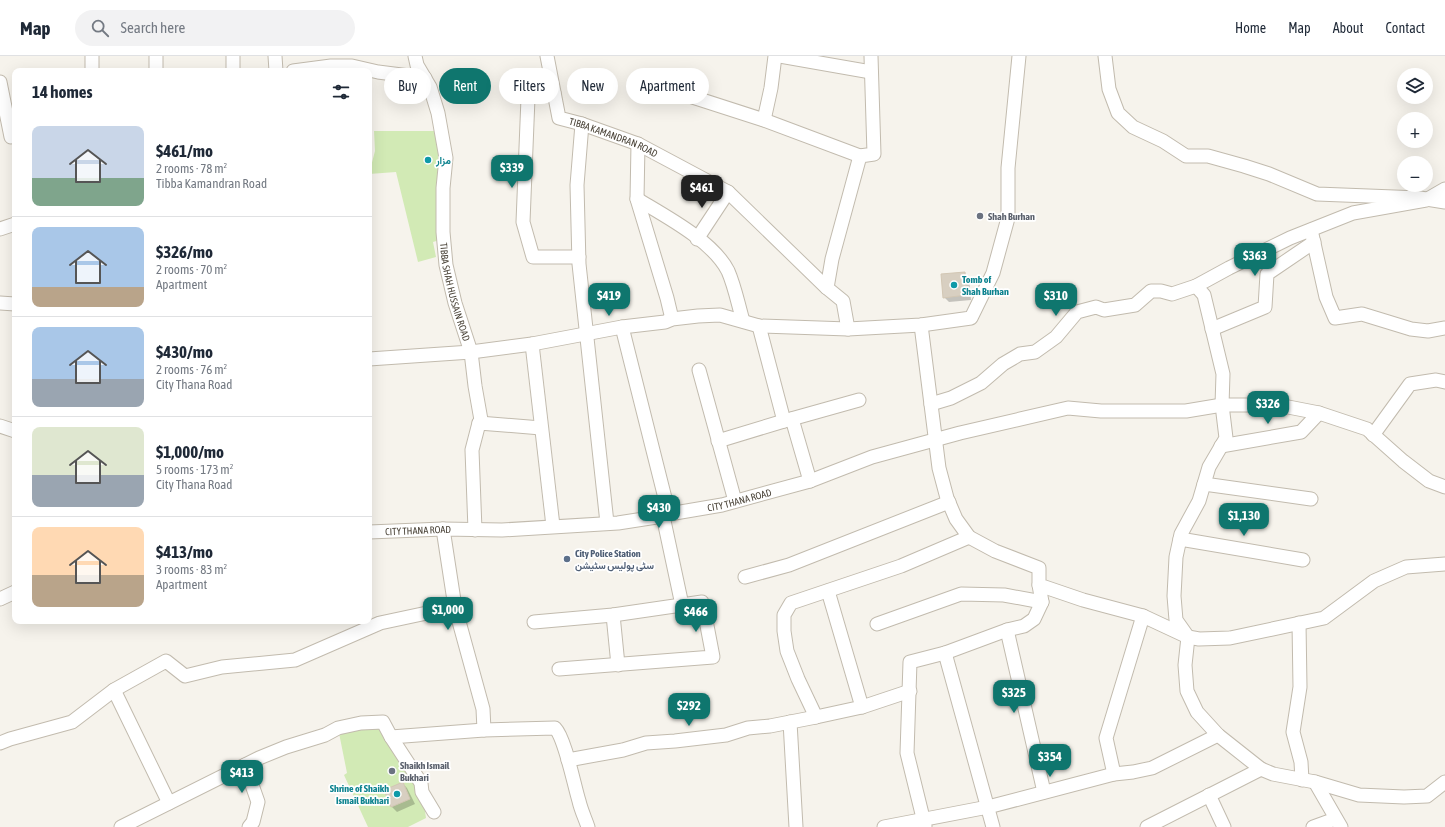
<!DOCTYPE html>
<html lang="en">
<head>
<meta charset="utf-8">
<style>
	body { margin:0; font-family:"Asap Condensed",Vazirmatn,sans-serif; background:#f2f2f3; color:#1f2937; height:100vh; display:flex; flex-direction:column; font-size:15px; white-space:nowrap }
	* { box-sizing:border-box; margin:0 }
	p { font-size:13px; color:#747a83 }
	.icon { flex:none; width:22px; height:22px; fill:none; stroke:currentColor; stroke-width:2; stroke-linecap:round; stroke-linejoin:round }
	.map { position:relative; flex:1; overflow:hidden }
	.sheet { position:absolute; left:12px; top:12px; width:360px; height:556px; display:flex; flex-direction:column; background:#fff; border-radius:8px; box-shadow:0 4px 16px #0002 }
	.sheet>* { flex:none }
	.top-card { position:absolute; left:384px; top:12px; width:380px; height:36px; display:flex; gap:8px }
	.fabs { position:absolute; left:1397px; top:12px; display:grid; gap:8px }
	.fabs a { display:grid; place-items:center; width:36px; height:36px; border-radius:50%; background:#fff; box-shadow:0 4px 16px #0002; font-size:20px }
	.price { position:absolute; translate:-50% -34px; padding:0 9px; border-radius:8px; background:#0f766e; color:#fff; font-size:13px; line-height:26px; filter:drop-shadow(0 1px 2px #0008) }
	.price::after { content:''; position:absolute; left:50%; top:24px; width:12px; height:9px; margin-left:-6px; background:inherit; clip-path:polygon(0 0,100% 0,50% 100%) }
	.price.current { background:#222; color:#fff }
	ul { padding:0; list-style:none }
	li { display:flex; align-items:center; gap:12px; height:100px; padding:0 20px }
	li+li { border-top:1px solid #e0e1e3 }
	li span { display:grid; place-items:center; flex:none; width:112px; height:80px; border-radius:8px; color:#555 }
	li>.icon { margin-inline-start:auto }
	span .icon { width:48px; height:48px; fill:#fffc; stroke-width:1 }
	li b { font-size:17px }
	h2 { display:flex; justify-content:space-between; align-items:center; height:48px; padding:0 20px; font-size:17px }
	.tag { padding:0 14px; border-radius:18px; background:#fff; box-shadow:0 4px 16px #0002; font-size:14px; line-height:36px }
	.tag.current { background:#0f766e; color:#fff }
	header { display:flex; align-items:center; gap:24px; box-sizing:border-box; height:56px; padding:0 20px; background:#fff; border-bottom:1px solid #e0e1e3 }
	header strong { font-size:19px }
	nav { display:flex; gap:22px; margin-inline-start:auto; font-size:14px }
	.search { width:280px; height:36px; background:#f2f2f3; display:flex; align-items:center; gap:10px; box-sizing:border-box; padding:0 14px; border-radius:22px; color:#747a83; font-size:15px }
	.map>svg:first-child { display:block }
	.green { fill:#d2eab5 }
	.shadow { fill:#0003 }
	.building { fill:#d8cfc1; stroke:#d3c7b4 }
	.lines { fill:none; stroke-linecap:round; stroke-linejoin:round }
	.minor-casing { stroke:#c2bbae; stroke-width:15 }
	.minor { stroke:#fff; stroke-width:13 }
	.culture-dot { fill:#0f9aa8; stroke:#fff; stroke-width:1.5 }
	.worship-dot { fill:#6b7280; stroke:#fff; stroke-width:1.5 }
	.service-dot { fill:#5c6f8a; stroke:#fff; stroke-width:1.5 }
	.labels { text-anchor:middle; stroke-width:3.5; stroke-linejoin:round; paint-order:stroke }
	.street-label { font-size:10px; fill:#4b4439; stroke:#fff }
	.culture-label { font-size:10px; font-weight:bold; fill:#0d838f; stroke:#fff; text-anchor:start }
	.worship-label { font-size:10px; font-weight:bold; fill:#5b616d; stroke:#fff; text-anchor:start }
	.service-label { font-size:10px; font-weight:bold; fill:#4e5e75; stroke:#fff; text-anchor:start }
</style>
</head>
<body>
<header>
<strong>Map</strong>
<div class="search"><svg class="icon" aria-label="search" viewBox="0 0 24 24"><circle cx="10" cy="10" r="6"/><path d="M15 15l6 6"/></svg>Search here</div>
<nav><a>Home</a><a>Map</a><a>About</a><a>Contact</a></nav>
</header>
<div class="map">
<svg width="1445" height="771" viewBox="0 0 1445 771">
	<rect width="100%" height="100%" fill="#f6f3ec"/>
	<g class="green">
		<path d="M374,75h67l2,108 -10,3 3,15 -18,5 -22,-90 -27,2 6,-23z"/>
		<path d="M383,666l38,61 5,35 -18,9h-40l-24,-52 3,-2 -9,-45z"/>
	</g>
	<g class="shadow">
		<path d="M964,217l5,5 2,22 -22,2 -5,-5z"/>
		<path d="M402,727l5,5 8,16 -18,8 -5,-5 -7,-17z"/>
	</g>
	<g class="building">
		<path d="M965,216l2,23 -24,3 -2,-24z"/>
		<path d="M403,726l7,17 -19,8 -7,-17z"/>
	</g>
	<g class="lines">
		<g class="minor-casing">
			<g id="minor">
				<path d="M92,0v15"/>
				<path d="M233,0v15"/>
				<path d="M275,0l1,15"/>
				<path id="s1" d="M415,0l2,9 13,22 8,26 8,45 -3,30v44l3,33 9,38 16,49 4,34 6,34 -2,3 -7,27 3,80"/>
				<path id="s2" d="M547,0l12,62 23,6 56,20 90,48 99,96 16,13 5,28"/>
				<path d="M780,0l91,16"/>
				<path d="M1105,0l4,33 9,24 15,14 30,14 23,15h22l36,10 25,8 48,20 103,4 25,4"/>
				<path d="M156,15v-15"/>
				<path d="M293,15l38,-5h21l26,6 47,6"/>
				<path d="M0,26l11,55"/>
				<path d="M646,26l118,38 96,36"/>
				<path d="M554,37l-26,5 -5,124 10,35h46"/>
				<path d="M764,64l7,-32 4,-32"/>
				<path d="M582,68l-5,61 2,79 28,259"/>
				<path d="M638,88l-1,55 30,99 5,21"/>
				<path d="M1445,133l-19,11 -73,13 -63,25 -61,30 -33,18 8,9 19,79 -1,31 4,33 -17,29 -10,34 -18,33 -5,23 -2,39 2,24 12,17 -3,28 2,26 10,21 21,23 43,34 12,5 42,8 44,13 45,2 23,-1 18,-14"/>
				<path d="M637,143c28,17 76,42 91,72 7,16 10,33 15,50"/>
				<path d="M0,173l15,-5"/>
				<path d="M1311,174l15,67 9,21 27,-4 49,15 17,2 17,-3"/>
				<path d="M697,183l31,-47"/>
				<path d="M827,232l5,-29 28,-103 14,-2 -3,-98"/>
				<path d="M0,247l15,1"/>
				<path d="M921,269l18,143 8,30 9,21 13,18 26,14 44,17v17l44,15 60,16 45,21 11,2 31,-1 94,-20 50,-37 32,-14 39,-3"/>
				<path d="M759,270l25,95"/>
				<path d="M622,271l47,187"/>
				<path d="M1212,273l53,-22 2,-33 47,-32"/>
				<path d="M532,288l21,182"/>
				<path d="M369,303l102,-7 61,-8 90,-17 43,-5 7,-3 26,-3 22,-1 39,11 89,3 73,-4 50,-7 22,-45 15,-55v-50l11,-112"/>
				<path d="M699,314l36,131"/>
				<path d="M931,348l20,-6 30,-15 22,-19 17,-10 15,-2 21,-15 21,-25 19,-5 8,3 31,-5 16,-14h10l11,3 24,-8"/>
				<path d="M792,363l18,62"/>
				<path d="M479,367l62,5"/>
				<path d="M0,370l15,5"/>
				<path d="M1373,379l37,-51 26,-4 9,2"/>
				<path d="M718,385l66,-20 75,-21"/>
				<path d="M1221,390l80,-14 18,-19"/>
				<path d="M1204,428l107,15"/>
				<path d="M663,460l19,89"/>
				<path d="M443,473l12,78 28,102 1,21"/>
				<path id="s3" d="M369,476l74,-3 59,1 116,-7 45,-7 6,-2 53,-9 88,-24 62,-24 88,-24 108,-25 33,3h85l36,-6h56l41,8 48,16 36,32 26,20 16,6"/>
				<path d="M1180,483l123,21"/>
				<path d="M745,521l44,-12 160,-63"/>
				<path d="M828,535l34,116"/>
				<path d="M0,543l15,-7"/>
				<path d="M613,559l5,50"/>
				<path d="M534,566l79,-7 89,-13 2,8 9,47 -154,12"/>
				<path d="M1299,567l1,64 -7,45 8,30 1,18"/>
				<path d="M877,568l84,-30 43,1 38,7"/>
				<path d="M1007,574l37,162"/>
				<path d="M945,597l48,174"/>
				<path d="M114,634l55,113"/>
				<path d="M910,635l-48,16 -46,10 -18,-38 -11,-28 -3,-20v-16l7,-12 110,-37 68,-29"/>
				<path d="M790,666l6,105"/>
				<path d="M391,681l93,-7 71,-2c10,10 19,57 24,73 2,9 6,17 9,26"/>
				<path d="M0,687l10,-4 62,-17 42,-32 52,-29 19,15 37,-9 73,-7 85,-37 75,-16"/>
				<path d="M568,704l55,-10 23,-7 29,-2 51,-6 22,-7 22,-2 46,-9"/>
				<path d="M245,709l13,37 -5,20 -4,5"/>
				<path d="M1114,718l-8,-36 37,-122"/>
				<path d="M1315,726l26,45"/>
				<path d="M1209,739l15,32"/>
				<path d="M925,770l-18,-73 3,-91 35,-9 62,-23 17,-4 10,-7 8,-17 -3,-17"/>
				<path d="M121,771l138,-69 27,-11 39,-12 13,-7 23,-5 22,-1 8,15 30,46 1,9 12,20"/>
				<path d="M884,771l104,-20 126,-33 19,-2 19,-4 66,-33"/>
				<path d="M1147,771l114,-58"/>
				<path d="M1313,771l22,-8"/>
			</g>
		</g>
		<use href="#minor" class="minor"/>
	</g>
	<g class="culture-dot">
		<circle cx="428" cy="104" r="4"/>
		<circle cx="954" cy="229" r="4"/>
		<circle cx="397" cy="738" r="4"/>
	</g>
	<g class="worship-dot">
		<circle cx="980" cy="160" r="4"/>
		<circle cx="392" cy="715" r="4"/>
	</g>
	<circle class="service-dot" cx="567" cy="503" r="4"/>
	<g class="labels">
		<g class="street-label">
			<text dy="4" stroke="none"><textPath href="#s2" startOffset="121">TIBBA KAMANDRAN ROAD</textPath></text>
			<text dy="4" stroke="none"><textPath href="#s1" startOffset="243">TIBBA SHAH HUSSAIN ROAD</textPath></text>
			<text dy="4" stroke="none"><textPath href="#s3" startOffset="373">CITY THANA ROAD</textPath></text>
			<text dy="4" stroke="none"><textPath href="#s3" startOffset="49">CITY THANA ROAD</textPath></text>
		</g>
		<g class="culture-label">
			<text x="436" y="108">مزار</text>
			<text x="962" y="227">Tomb of<tspan x="962" dy="12">Shah Burhan</tspan></text>
			<text x="389" y="736" text-anchor="end">Shrine of Shaikh<tspan x="389" dy="12">Ismail Bukhari</tspan></text>
		</g>
		<g class="worship-label">
			<text x="988" y="164">Shah Burhan</text>
			<text x="400" y="713">Shaikh Ismail<tspan x="400" dy="12">Bukhari</tspan></text>
		</g>
		<g class="service-label">
			<text x="575" y="501">City Police Station<tspan x="575" dy="12">سٹی پولیس سٹیشن</tspan></text>
		</g>
	</g>
</svg>
<div class="fabs">
<a><svg class="icon" aria-label="layers" viewBox="0 0 24 24"><path d="M12 4l9 5-9 5-9-5zM3 14l9 5 9-5"/></svg></a>
<a>+</a>
<a>−</a>
</div>
<b class="price" style="left:512px;top:133px">$339</b>
<b class="price current" style="left:702px;top:153px">$461</b>
<b class="price" style="left:1255px;top:221px">$363</b>
<b class="price" style="left:609px;top:261px">$419</b>
<b class="price" style="left:1056px;top:261px">$310</b>
<b class="price" style="left:1268px;top:369px">$326</b>
<b class="price" style="left:659px;top:473px">$430</b>
<b class="price" style="left:1244px;top:481px">$1,130</b>
<b class="price" style="left:448px;top:575px">$1,000</b>
<b class="price" style="left:696px;top:577px">$466</b>
<b class="price" style="left:1014px;top:658px">$325</b>
<b class="price" style="left:689px;top:671px">$292</b>
<b class="price" style="left:1050px;top:722px">$354</b>
<b class="price" style="left:242px;top:738px">$413</b>
<div class="top-card">
<a class="tag">Buy</a>
<a class="tag current">Rent</a>
<a class="tag">Filters</a>
<a class="tag">New</a>
<a class="tag">Apartment</a>
</div>
<section class="sheet">
<h2>14 homes<svg class="icon" aria-label="filters" viewBox="0 0 24 24"><path d="M4 7h16M4 17h16"/><circle cx="9" cy="7" r="2"/><circle cx="15" cy="17" r="2"/></svg></h2>
<ul>
<li><span style="background:linear-gradient(#c9d6e8 65%,#7fa58c 0)"><svg class="icon" aria-label="home" viewBox="0 0 24 24"><path d="M3 11l9-7 9 7M6 9v11h12V9"/></svg></span><div><b>$461/mo</b><p>2 rooms · 78 m²</p><p>Tibba Kamandran Road</p></div></li>
<li><span style="background:linear-gradient(#a9c7e8 75%,#b9a48a 0)"><svg class="icon" aria-label="home" viewBox="0 0 24 24"><path d="M3 11l9-7 9 7M6 9v11h12V9"/></svg></span><div><b>$326/mo</b><p>2 rooms · 70 m²</p><p>Apartment</p></div></li>
<li><span style="background:linear-gradient(#a9c7e8 65%,#9aa5b1 0)"><svg class="icon" aria-label="home" viewBox="0 0 24 24"><path d="M3 11l9-7 9 7M6 9v11h12V9"/></svg></span><div><b>$430/mo</b><p>2 rooms · 76 m²</p><p>City Thana Road</p></div></li>
<li><span style="background:linear-gradient(#dfe7d0 60%,#9aa5b1 0)"><svg class="icon" aria-label="home" viewBox="0 0 24 24"><path d="M3 11l9-7 9 7M6 9v11h12V9"/></svg></span><div><b>$1,000/mo</b><p>5 rooms · 173 m²</p><p>City Thana Road</p></div></li>
<li><span style="background:linear-gradient(#ffd9b3 60%,#b9a48a 0)"><svg class="icon" aria-label="home" viewBox="0 0 24 24"><path d="M3 11l9-7 9 7M6 9v11h12V9"/></svg></span><div><b>$413/mo</b><p>3 rooms · 83 m²</p><p>Apartment</p></div></li>
</ul>
</section>
</div>
</body>
</html>
